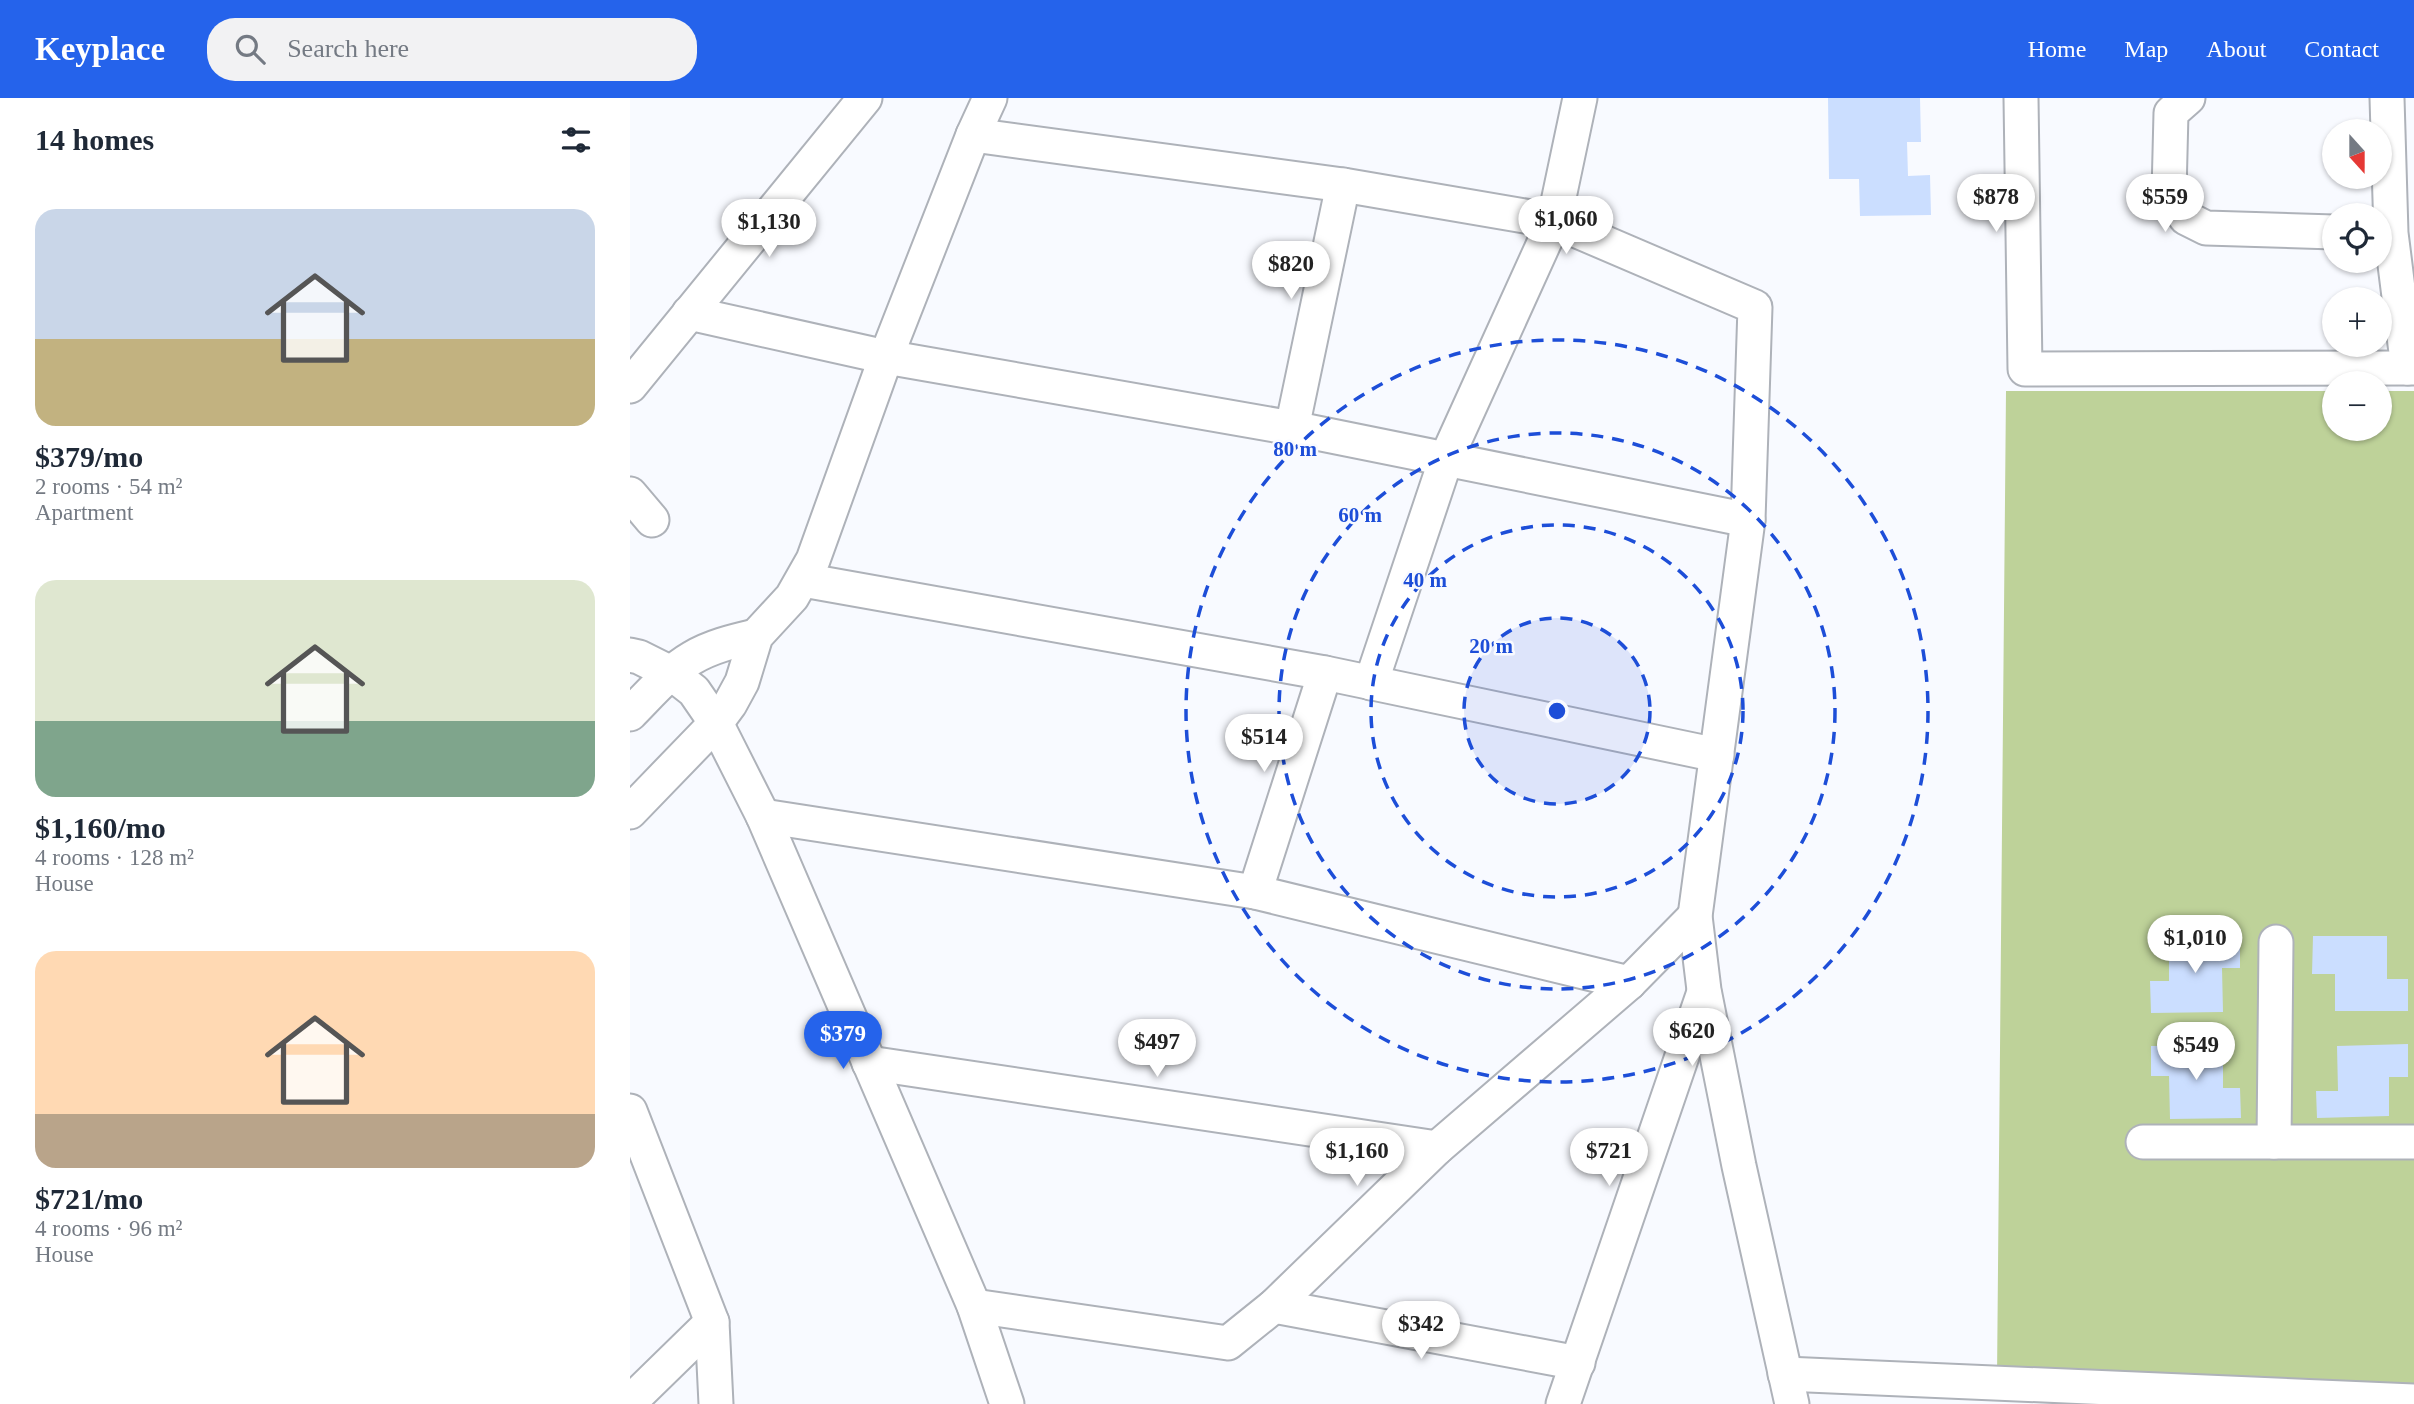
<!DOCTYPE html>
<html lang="en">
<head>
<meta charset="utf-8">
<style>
	body { margin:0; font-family:Georgia,serif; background:#f2f2f3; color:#1f2937; height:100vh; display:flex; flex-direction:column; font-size:26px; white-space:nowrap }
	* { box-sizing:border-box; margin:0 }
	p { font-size:23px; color:#747a83 }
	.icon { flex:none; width:38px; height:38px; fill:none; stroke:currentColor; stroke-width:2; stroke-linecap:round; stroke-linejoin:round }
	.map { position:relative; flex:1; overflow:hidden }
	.details { display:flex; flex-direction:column; background:#fff; width:630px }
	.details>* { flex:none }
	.needle { width:46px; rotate:159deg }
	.controls { position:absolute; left:1692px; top:21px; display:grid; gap:14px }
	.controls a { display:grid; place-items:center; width:70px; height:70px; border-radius:50%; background:#fff; box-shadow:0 2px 5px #0004; font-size:35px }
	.price { position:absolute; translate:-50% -60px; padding:0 16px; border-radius:24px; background:#fff; color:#222; font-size:23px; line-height:46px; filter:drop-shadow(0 2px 4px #0008) }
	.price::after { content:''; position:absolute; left:50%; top:42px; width:21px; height:16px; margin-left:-10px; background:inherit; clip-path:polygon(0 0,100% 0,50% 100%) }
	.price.on { background:#2563eb; color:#fff }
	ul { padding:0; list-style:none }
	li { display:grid; align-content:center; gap:14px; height:371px; padding:0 35px }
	li span { display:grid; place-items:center; height:217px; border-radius:21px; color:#555 }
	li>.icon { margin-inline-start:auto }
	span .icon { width:126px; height:126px; fill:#fffc; stroke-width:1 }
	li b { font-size:30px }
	h2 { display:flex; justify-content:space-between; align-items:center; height:84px; padding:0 35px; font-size:30px }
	header { display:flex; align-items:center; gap:42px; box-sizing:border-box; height:98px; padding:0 35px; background:#2563eb; color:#fff }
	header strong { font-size:33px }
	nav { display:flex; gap:38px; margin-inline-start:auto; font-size:24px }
	.search { width:490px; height:63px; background:#f2f2f3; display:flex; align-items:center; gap:18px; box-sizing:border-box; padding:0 24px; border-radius:28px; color:#747a83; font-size:26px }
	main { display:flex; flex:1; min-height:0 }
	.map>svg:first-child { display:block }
	.green { fill:#bed299 }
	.building { fill:#cbdeff }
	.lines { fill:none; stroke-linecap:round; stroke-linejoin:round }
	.minor-casing { stroke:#aeb2b9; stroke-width:37 }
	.minor { stroke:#fff; stroke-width:33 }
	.ring { fill:none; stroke:#1d4ed8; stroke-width:3.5; stroke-dasharray:12 9 }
	.centre { fill:#1d4ed8; stroke:#f8faff; stroke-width:3.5 }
	.ring-label { font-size:21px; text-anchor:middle; font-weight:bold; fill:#1d4ed8; stroke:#f8faff; stroke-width:5; stroke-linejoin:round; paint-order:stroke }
</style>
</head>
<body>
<header>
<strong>Keyplace</strong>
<div class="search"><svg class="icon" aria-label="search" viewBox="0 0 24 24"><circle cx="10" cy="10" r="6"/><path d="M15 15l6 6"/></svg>Search here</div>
<nav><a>Home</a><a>Map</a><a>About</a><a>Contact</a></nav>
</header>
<main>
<section class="details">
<h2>14 homes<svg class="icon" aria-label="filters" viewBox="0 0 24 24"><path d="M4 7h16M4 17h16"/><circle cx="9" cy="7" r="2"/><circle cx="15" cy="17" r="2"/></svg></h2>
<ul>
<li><span style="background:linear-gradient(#c9d6e8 60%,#c2b280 0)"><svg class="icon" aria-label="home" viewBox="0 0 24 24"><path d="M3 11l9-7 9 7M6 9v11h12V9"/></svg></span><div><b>$379/mo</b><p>2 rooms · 54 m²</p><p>Apartment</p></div></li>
<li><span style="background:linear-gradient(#dfe7d0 65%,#7fa58c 0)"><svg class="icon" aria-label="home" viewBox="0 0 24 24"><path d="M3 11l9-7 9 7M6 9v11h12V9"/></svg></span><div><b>$1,160/mo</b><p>4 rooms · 128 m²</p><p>House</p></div></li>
<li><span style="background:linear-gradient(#ffd9b3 75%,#b9a48a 0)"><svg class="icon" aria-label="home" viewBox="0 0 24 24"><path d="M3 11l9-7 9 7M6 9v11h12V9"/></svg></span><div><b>$721/mo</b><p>4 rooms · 96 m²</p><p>House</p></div></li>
</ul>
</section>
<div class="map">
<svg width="1784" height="1306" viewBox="0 0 1784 1306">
	<rect width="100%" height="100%" fill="#f8faff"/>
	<path class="green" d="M1376,293h328v38h46v-38h34v1001l-417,-14z"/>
	<g class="building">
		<path d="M1198,0h92l1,44h-14l1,34 22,-1 1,40 -71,1 -1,-37h-30z"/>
		<path d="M1683,838h74v43h21v32h-73v-37h-23z"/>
		<path d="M1610,839v31h-18l1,44 -72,1 -1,-32h19v-42z"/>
		<path d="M1778,946v33h-19v39l-72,2 -1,-27h22l-1,-45z"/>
		<path d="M1593,947v43h17l1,30 -71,1 -1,-43h-18v-30z"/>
	</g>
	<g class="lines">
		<g class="minor-casing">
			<g id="minor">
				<path d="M1391,0l4,271 389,-1"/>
				<path d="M1558,0l-17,15 -2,80 17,25 20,10 128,4"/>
				<path d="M1757,0l4,135 17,135"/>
				<path d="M343,37l370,50 211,36 201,86 -7,213 -53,396 9,74 35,176 53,238"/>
				<path d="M59,215l197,44 406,71 456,92"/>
				<path d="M0,288l235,-288"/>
				<path d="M662,330l51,-243"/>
				<path d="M0,396l22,26"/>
				<path d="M173,482l522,93 392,82"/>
				<path d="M0,557l9,2 32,16 23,18 22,32 47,93 211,490 33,98"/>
				<path d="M741,585l75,-224 108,-238 26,-123"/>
				<path d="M0,616c20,-20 38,-42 62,-56 20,-12 43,-17 64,-22"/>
				<path d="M0,714l86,-89 14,-19 12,-22 14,-46 36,-39 21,-37 73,-203 87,-222 17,-37"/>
				<path d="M133,718l492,76 374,91"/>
				<path d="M625,794l70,-219"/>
				<path d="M239,965l568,85"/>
				<path d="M0,1013l82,211 4,82"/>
				<path d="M1513,1044h271"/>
				<path d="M1644,1044l2,-200"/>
				<path d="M344,1208l254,37 46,-37 163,-158 192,-165 66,-67"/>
				<path d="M644,1208l304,57"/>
				<path d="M1155,1276l629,27"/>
				<path d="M0,1304l82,-80"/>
				<path d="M933,1306l141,-412"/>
			</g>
		</g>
		<use href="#minor" class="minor"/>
	</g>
	<circle cx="927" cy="613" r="93" fill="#1d4ed8" fill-opacity=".12"/>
	<g class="ring">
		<circle cx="927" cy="613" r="93"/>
		<circle cx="927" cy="613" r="186"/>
		<circle cx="927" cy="613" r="278"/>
		<circle cx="927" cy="613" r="371"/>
	</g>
	<circle cx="927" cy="613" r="10" class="centre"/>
	<g class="ring-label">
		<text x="665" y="358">80 m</text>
		<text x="730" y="424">60 m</text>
		<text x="795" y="489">40 m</text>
		<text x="861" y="555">20 m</text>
	</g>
</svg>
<div class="controls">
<a><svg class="needle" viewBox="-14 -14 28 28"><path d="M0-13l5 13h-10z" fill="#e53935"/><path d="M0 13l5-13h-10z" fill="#747a83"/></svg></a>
<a><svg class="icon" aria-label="locate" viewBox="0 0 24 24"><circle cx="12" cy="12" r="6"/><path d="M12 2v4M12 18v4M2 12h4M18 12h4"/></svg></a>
<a>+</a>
<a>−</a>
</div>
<b class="price" style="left:1366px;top:136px">$878</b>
<b class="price" style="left:1535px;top:136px">$559</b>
<b class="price" style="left:936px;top:158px">$1,060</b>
<b class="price" style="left:139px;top:161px">$1,130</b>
<b class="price" style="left:661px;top:203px">$820</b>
<b class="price" style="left:634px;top:676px">$514</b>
<b class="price" style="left:1565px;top:877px">$1,010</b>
<b class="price" style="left:1062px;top:970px">$620</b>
<b class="price on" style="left:213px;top:973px">$379</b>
<b class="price" style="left:527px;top:981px">$497</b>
<b class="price" style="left:1566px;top:984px">$549</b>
<b class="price" style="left:727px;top:1090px">$1,160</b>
<b class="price" style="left:979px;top:1090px">$721</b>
<b class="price" style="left:791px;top:1263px">$342</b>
</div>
</main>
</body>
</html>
